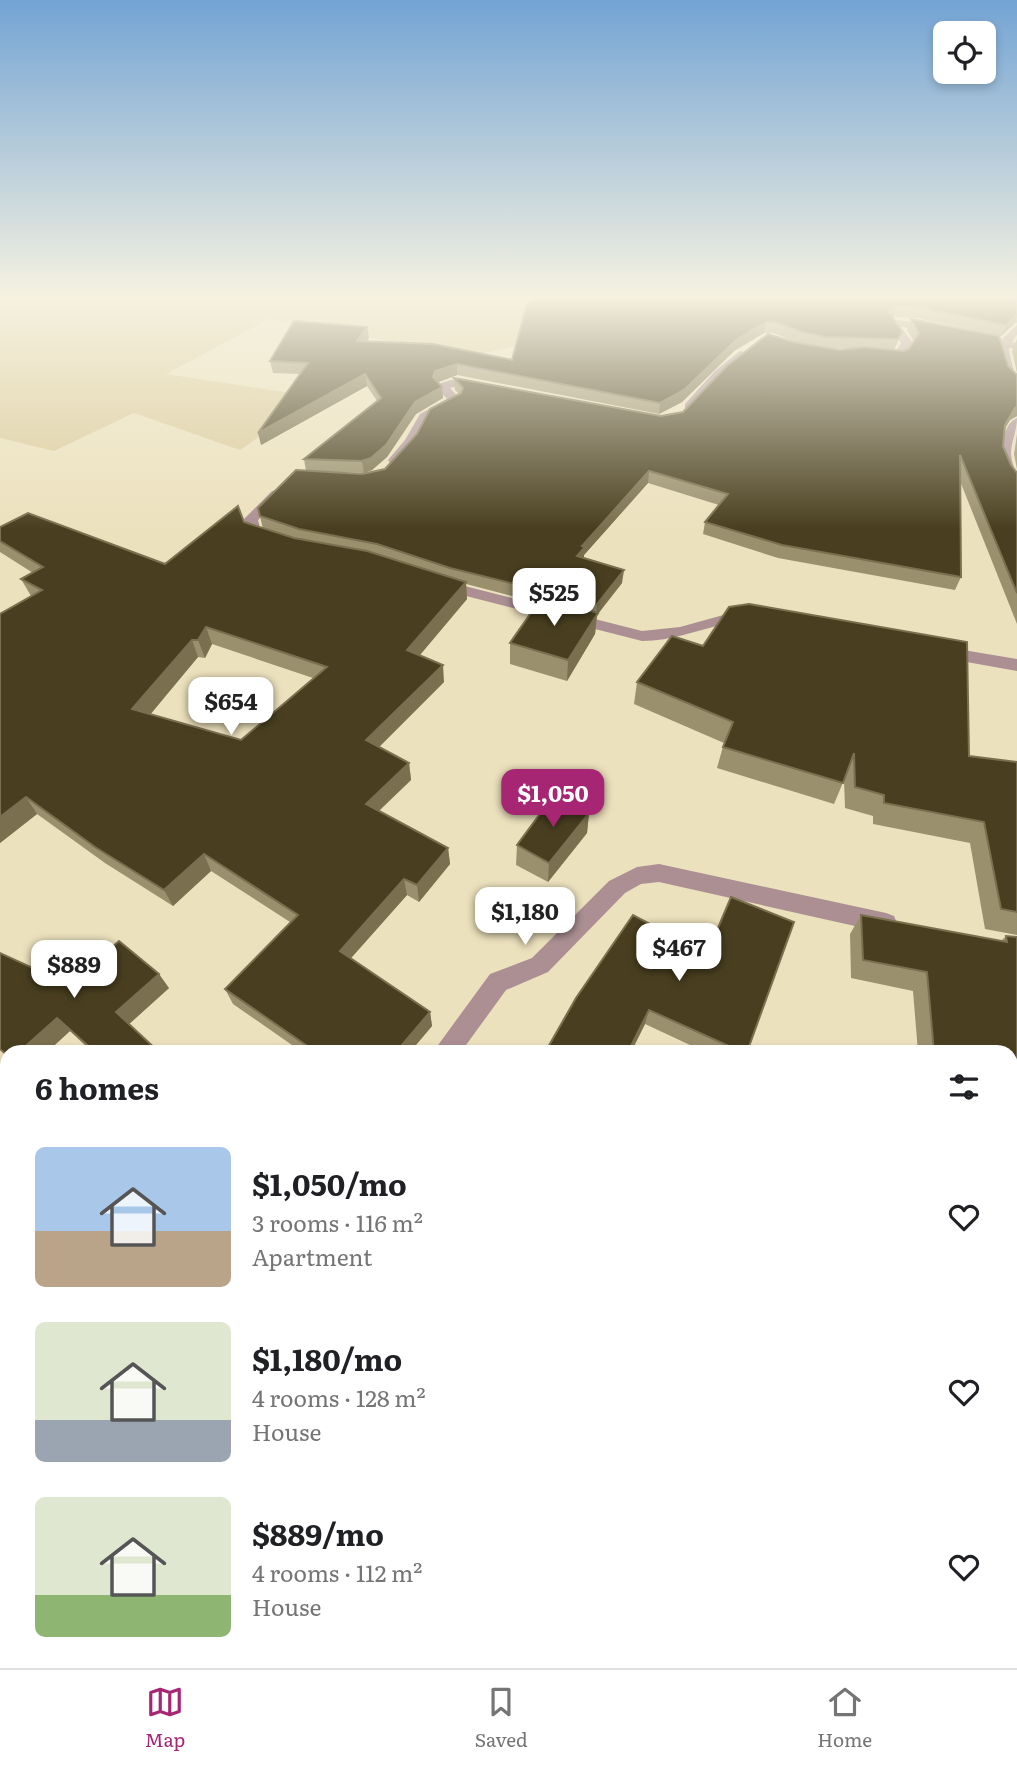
<!DOCTYPE html>
<html lang="en">
<head>
<meta charset="utf-8">
<style>
	body { margin:0; font-family:Literata,serif; background:#f6f6f6; color:#202124; height:100vh; display:flex; flex-direction:column; font-size:26px; white-space:nowrap }
	* { box-sizing:border-box; margin:0 }
	p { font-size:23px; color:#757577 }
	.icon { flex:none; width:38px; height:38px; fill:none; stroke:currentColor; stroke-width:2; stroke-linecap:round; stroke-linejoin:round }
	.map { position:relative; flex:1; overflow:hidden }
	.sheet { position:absolute; left:0px; top:1045px; width:1018px; height:625px; display:flex; flex-direction:column; background:#fff; border-radius:21px 21px 0 0; box-shadow:0 4px 10px #0003 }
	.sheet>* { flex:none }
	.buttons { position:absolute; left:933px; top:21px; display:grid; gap:14px }
	.buttons a { display:grid; place-items:center; width:63px; height:63px; border-radius:10px; background:#fff; box-shadow:0 4px 10px #0003; font-size:35px }
	.price { position:absolute; translate:-50% -60px; padding:0 16px; border-radius:14px; background:#fff; color:#222; font-size:23px; line-height:46px; filter:drop-shadow(0 2px 4px #0008) }
	.price::after { content:''; position:absolute; left:50%; top:42px; width:21px; height:16px; margin-left:-10px; background:inherit; clip-path:polygon(0 0,100% 0,50% 100%) }
	.price.current { background:#a72674; color:#fff }
	ul { padding:0; list-style:none }
	li { display:flex; align-items:center; gap:21px; height:175px; padding:0 35px }
	li span { display:grid; place-items:center; flex:none; width:196px; height:140px; border-radius:10px; color:#555 }
	li>.icon { margin-inline-start:auto }
	span .icon { width:84px; height:84px; fill:#fffc; stroke-width:1 }
	li b { font-size:30px }
	h2 { display:flex; justify-content:space-between; align-items:center; height:84px; padding:0 35px; font-size:30px }
	.menu { display:flex; justify-content:space-around; align-items:center; height:98px; border-top:2px solid #e0e0e0; background:#fff; font-size:19px; color:#757577 }
	.menu a { display:grid; justify-items:center; gap:4px }
	.menu .current { color:#a72674 }
	.map>svg:first-child { display:block }
	.green { fill:#dbcb9b }
	.lines { fill:none; stroke-linecap:round; stroke-linejoin:round }
	.minor { fill:#ab8f93; fill-rule:evenodd }
	.wall { fill:#9a906e; fill-rule:evenodd }
	.shaded-wall { fill:#7a704f }
	.building { fill:#493f20; stroke:#7a704f; stroke-width:2; fill-rule:evenodd }
</style>
</head>
<body>
<div class="map">
<svg width="1017" height="1668" viewBox="0 0 1017 1668">
	<rect width="100%" height="100%" fill="#ece1bd"/>
	<path class="green" d="M0,295h656l-105,43 -80,18 -202,-37 -103,55 151,23 -77,53 -106,-37 -80,38 -54,-13z"/>
	<g class="lines">
		<g class="minor">
			<path d="M893,319l43,7 5,3 -5,3 -35,-5 12,16 -10,16 -30,-2 -2,-2 6,-3 18,1 6,-10 -13,-21z"/>
			<path d="M1017,325v10l-5,7 5,1v6l-8,-1c1,15 8,25 8,41 -13,-7 -19,-29 -20,-43l-28,-8 5,-3 27,5z"/>
			<path d="M740,351l10,2 -27,22 -30,35h-8v-6l30,-33z"/>
			<path d="M458,378l31,9 -6,4 -24,-5 -9,2 11,12 -2,3 -30,16 -11,22 -18,22h-10l-2,-3 17,-20 15,-26 27,-15 -11,-12 2,-3z"/>
			<path d="M1017,418c0,13 -6,24 -6,36 1,11 6,19 6,30l-5,-1c-14,-19 -17,-31 -6,-53 3,-6 5,-9 11,-12z"/>
			<path d="M277,490l7,4 -26,26 3,11 16,5 3,3 -8,5 -23,-7 -5,-18 28,-28z"/>
			<path d="M441,580l201,51 38,-4 47,-13 28,1 2,4c-7,8 -21,3 -32,5 -28,6 -53,17 -83,17l-207,-53 -2,-3z"/>
			<path d="M939,646l78,13v12l-84,-15 -3,-4z"/>
			<path d="M659,864l227,49 8,3 3,7 -3,7 -8,3 -227,-51 -18,2 -16,9 -77,79 -42,18 -45,62h-28l57,-78 42,-16 77,-77 28,-14z"/>
			<path d="M1012,1467l5,1v34l-5,-1z"/>
		</g>
	</g>
	<g class="wall">
		<path d="M1017,295v28h-2l-14,13 -84,-18 -24,-1 9,15 -8,18 9,1 6,-2 5,-7 -7,-12 4,-11 97,47 9,9v41l-7,4 -5,8 -2,18 8,19 6,8v151l-57,-143 1,96 -6,13 -177,-32 -75,-24 2,-12 14,-17 -71,-22 -64,72v3l38,25 -25,32 -2,19 -28,47 -57,-17v-21l29,-40 -73,-19 1,15 -48,57 25,26 -65,65 30,16 2,17 -32,31 69,37 2,16 -31,38 -12,-7 -56,63 79,54 2,14 -22,26h-108l-69,-48 -8,-15 65,-67 -79,-51 -38,35 -68,-43 -68,-49 -37,29v-229l31,-18 -10,-17 12,-6 -33,-21v-25l165,37 79,-42 19,7 -5,-21 48,-37 -2,-12 73,-58 -10,-15 -106,59 39,-71 -27,-1 -3,-12 97,-34 2,11 -3,3 146,19 15,-56zM764,333h9l26,10 -116,69 -22,4 -207,-38 1,12 4,4 -74,75 -23,5 -52,-3 54,2 8,-3 15,-13 29,-43 27,-16 -1,-11 -4,-5 19,-7 202,39 23,-12 52,-51zM826,348l26,1 -12,1zM212,644l101,34 -72,62 -91,-26 48,-57 7,1z"/>
		<path d="M1017,339v34l-5,-22z"/>
		<path d="M1017,434v35l-3,-15z"/>
		<path d="M637,682l332,74 48,6v173l-32,-6 -15,-86 -97,-19v-8l-28,-8 -1,-28 -10,24 -117,-36 7,-25 -90,-39z"/>
		<path d="M589,813l-2,20 -39,49 -32,-17 1,-20z"/>
		<path d="M633,915l114,137h-42l-60,-28 -14,28h-84v-3z"/>
		<path d="M861,915l140,26 5,-5 11,1v175l-5,-1v-59h-94l-5,-61 -62,-13 -1,-44z"/>
		<path d="M0,953l48,22 42,-9 79,22 -40,36 30,28h-67l-22,-21 -23,21h-40v4l-7,-6z"/>
		<path d="M1012,1225l5,1v181l-5,1z"/>
	</g>
	<g class="shaded-wall">
		<path d="M897,306l-4,10 -8,5 4,-10z"/>
		<path d="M1017,315l-2,8 -14,13 5,-11z"/>
		<path d="M766,322l-2,11 -30,18 -52,51 -23,12 1,-11 77,-64z"/>
		<path d="M367,327l2,11 -10,14 -2,-11z"/>
		<path d="M457,364v11l-21,8 -3,-6 2,-6z"/>
		<path d="M365,374l2,12 -106,59 -3,-12z"/>
		<path d="M442,387l1,11 -27,16 -29,43 -15,13 -8,3 -2,-12 53,-59z"/>
		<path d="M1017,407v9l-7,4 -10,17 5,-12 10,-17z"/>
		<path d="M649,471l-1,12 -64,72v5l-7,-4 5,-10z"/>
		<path d="M624,570l-2,13 -25,32 -2,19 -28,47 1,-21 28,-45 1,-11z"/>
		<path d="M466,582l1,17 -58,69 -2,-18z"/>
		<path d="M206,627l6,17 -7,14 -7,-18z"/>
		<path d="M192,640l6,17 -58,70 -8,-18z"/>
		<path d="M443,665l1,17 -75,75 -3,-17z"/>
		<path d="M409,763l2,17 -42,40 -3,-16z"/>
		<path d="M26,797l11,17 -37,29v-26z"/>
		<path d="M589,813l-2,20 -39,49 1,-19z"/>
		<path d="M448,848l2,16 -31,38 -2,-17z"/>
		<path d="M204,854l7,17 -38,35 -9,-16z"/>
		<path d="M404,879l3,16 -63,71 -4,-15z"/>
		<path d="M159,974l10,14 -42,38 -11,-14z"/>
		<path d="M649,1010l-4,14 -14,28h-3z"/>
		<path d="M430,1012l2,14 -22,26h-14z"/>
		<path d="M57,1018l13,13 -23,21h-28z"/>
		<path d="M0,1509l7,6v19l-7,-5z"/>
		<path d="M7,1571v35l-7,11v-36z"/>
	</g>
	<g class="building">
		<path d="M544,295h473v20l-11,10 -86,-17 -23,-2 -8,5 13,21 -4,7 -72,-2 -24,-5 -26,-10h-10l-29,17 -53,51 -24,13 -203,-39 -22,7 -2,6 9,10 -27,15 -29,43 -15,13 -9,3 -58,-2 77,-61 -16,-24 -107,59 50,-70 -38,-2 24,-40 73,6 -10,14 76,3 79,16 15,-56z"/>
		<path d="M911,319l88,17 9,30 9,9v32l-2,1 -10,17 -2,21 8,19 6,8v120l-57,-138 1,122 -179,-32 -77,-23 23,-28 -79,-23 -67,75 3,1 -8,9 47,14 -27,34 -147,-36 -73,-24 -78,-15 -39,-13 -2,-8 38,-38 66,4 23,-5 32,-35 13,-25 31,-16 2,-5 -9,-10 207,38 22,-4 44,-46 41,-32 26,8 46,8 24,-3 39,4 6,-2 10,-16z"/>
		<path d="M238,506l6,16 50,16 73,13 99,31 -59,68 36,15 -77,75 43,23 -43,41 82,44 -31,37 -13,-6 -64,72 90,61 -34,40h-80l-91,-63 73,-74 -94,-61 -40,36 -69,-43 -69,-50 -26,20v-203l42,-24 -21,-11 22,-12 -43,-26v-14l28,-14 137,51zM206,627l121,40 -86,73 -109,-31 60,-69h6z"/>
		<path d="M542,597l56,16 -30,47 -58,-17z"/>
		<path d="M749,604l218,38 2,114 48,6v150l-16,-3 -17,-87 -100,-19v-8l-29,-8 -1,-34 -11,30 -120,-36 10,-25 -96,-40 35,-46 31,10 26,-39z"/>
		<path d="M554,795l35,18 -40,50 -32,-18z"/>
		<path d="M731,897l63,25 -47,130h-5l-93,-42 -21,42h-76l-5,-3 29,-51 57,-83 74,39z"/>
		<path d="M861,915l146,27 -1,-6 11,1v156l-5,-1v-40h-78l-7,-80 -64,-12z"/>
		<path d="M119,941l40,33 -43,38 43,40h-64l-38,-34 -38,34h-12v3l-7,-6v-96l48,22 18,-30 24,21z"/>
		<path d="M1012,1225l5,1v176l-5,-2z"/>
		<path d="M7,1347v57l-7,-11v-40z"/>
		<path d="M0,1529l7,5v37l-7,10z"/>
		<path d="M199,1662h689v6h-691z"/>
	</g>
	<linearGradient id="sky" x2="0" y2="1"><stop stop-color="#73a4d4"/><stop offset="0.56" stop-color="#f6f2e1"/><stop offset="1" stop-color="#f6f2e1" stop-opacity="0"/></linearGradient>
	<rect width="1017" height="529" fill="url(#sky)"/>
</svg>
<div class="buttons">
<a><svg class="icon" aria-label="locate" viewBox="0 0 24 24"><circle cx="12" cy="12" r="6"/><path d="M12 2v4M12 18v4M2 12h4M18 12h4"/></svg></a>
</div>
<b class="price" style="left:554px;top:628px">$525</b>
<b class="price" style="left:231px;top:737px">$654</b>
<b class="price current" style="left:553px;top:829px">$1,050</b>
<b class="price" style="left:525px;top:947px">$1,180</b>
<b class="price" style="left:679px;top:983px">$467</b>
<b class="price" style="left:74px;top:1000px">$889</b>
<section class="sheet">
<h2>6 homes<svg class="icon" aria-label="filters" viewBox="0 0 24 24"><path d="M4 7h16M4 17h16"/><circle cx="9" cy="7" r="2"/><circle cx="15" cy="17" r="2"/></svg></h2>
<ul>
<li><span style="background:linear-gradient(#a9c7e8 60%,#b9a48a 0)"><svg class="icon" aria-label="home" viewBox="0 0 24 24"><path d="M3 11l9-7 9 7M6 9v11h12V9"/></svg></span><div><b>$1,050/mo</b><p>3 rooms · 116 m²</p><p>Apartment</p></div><svg class="icon" aria-label="heart" viewBox="0 0 24 24"><path d="M12 20l-8-8c-3-5 5-10 8-4 3-6 11-1 8 4z"/></svg></li>
<li><span style="background:linear-gradient(#dfe7d0 70%,#9aa5b1 0)"><svg class="icon" aria-label="home" viewBox="0 0 24 24"><path d="M3 11l9-7 9 7M6 9v11h12V9"/></svg></span><div><b>$1,180/mo</b><p>4 rooms · 128 m²</p><p>House</p></div><svg class="icon" aria-label="heart" viewBox="0 0 24 24"><path d="M12 20l-8-8c-3-5 5-10 8-4 3-6 11-1 8 4z"/></svg></li>
<li><span style="background:linear-gradient(#dfe7d0 70%,#8fb573 0)"><svg class="icon" aria-label="home" viewBox="0 0 24 24"><path d="M3 11l9-7 9 7M6 9v11h12V9"/></svg></span><div><b>$889/mo</b><p>4 rooms · 112 m²</p><p>House</p></div><svg class="icon" aria-label="heart" viewBox="0 0 24 24"><path d="M12 20l-8-8c-3-5 5-10 8-4 3-6 11-1 8 4z"/></svg></li>
</ul>
</section>
</div>
<nav class="menu">
<a class="current"><svg class="icon" aria-label="map" viewBox="0 0 24 24"><path d="M3 6l6-2 6 2 6-2v14l-6 2-6-2-6 2zM9 4v14M15 6v14"/></svg>Map</a>
<a><svg class="icon" aria-label="saved" viewBox="0 0 24 24"><path d="M7 4h10v16l-5-4-5 4z"/></svg>Saved</a>
<a><svg class="icon" aria-label="home" viewBox="0 0 24 24"><path d="M3 11l9-7 9 7M6 9v11h12V9"/></svg>Home</a>
</nav>
</body>
</html>
